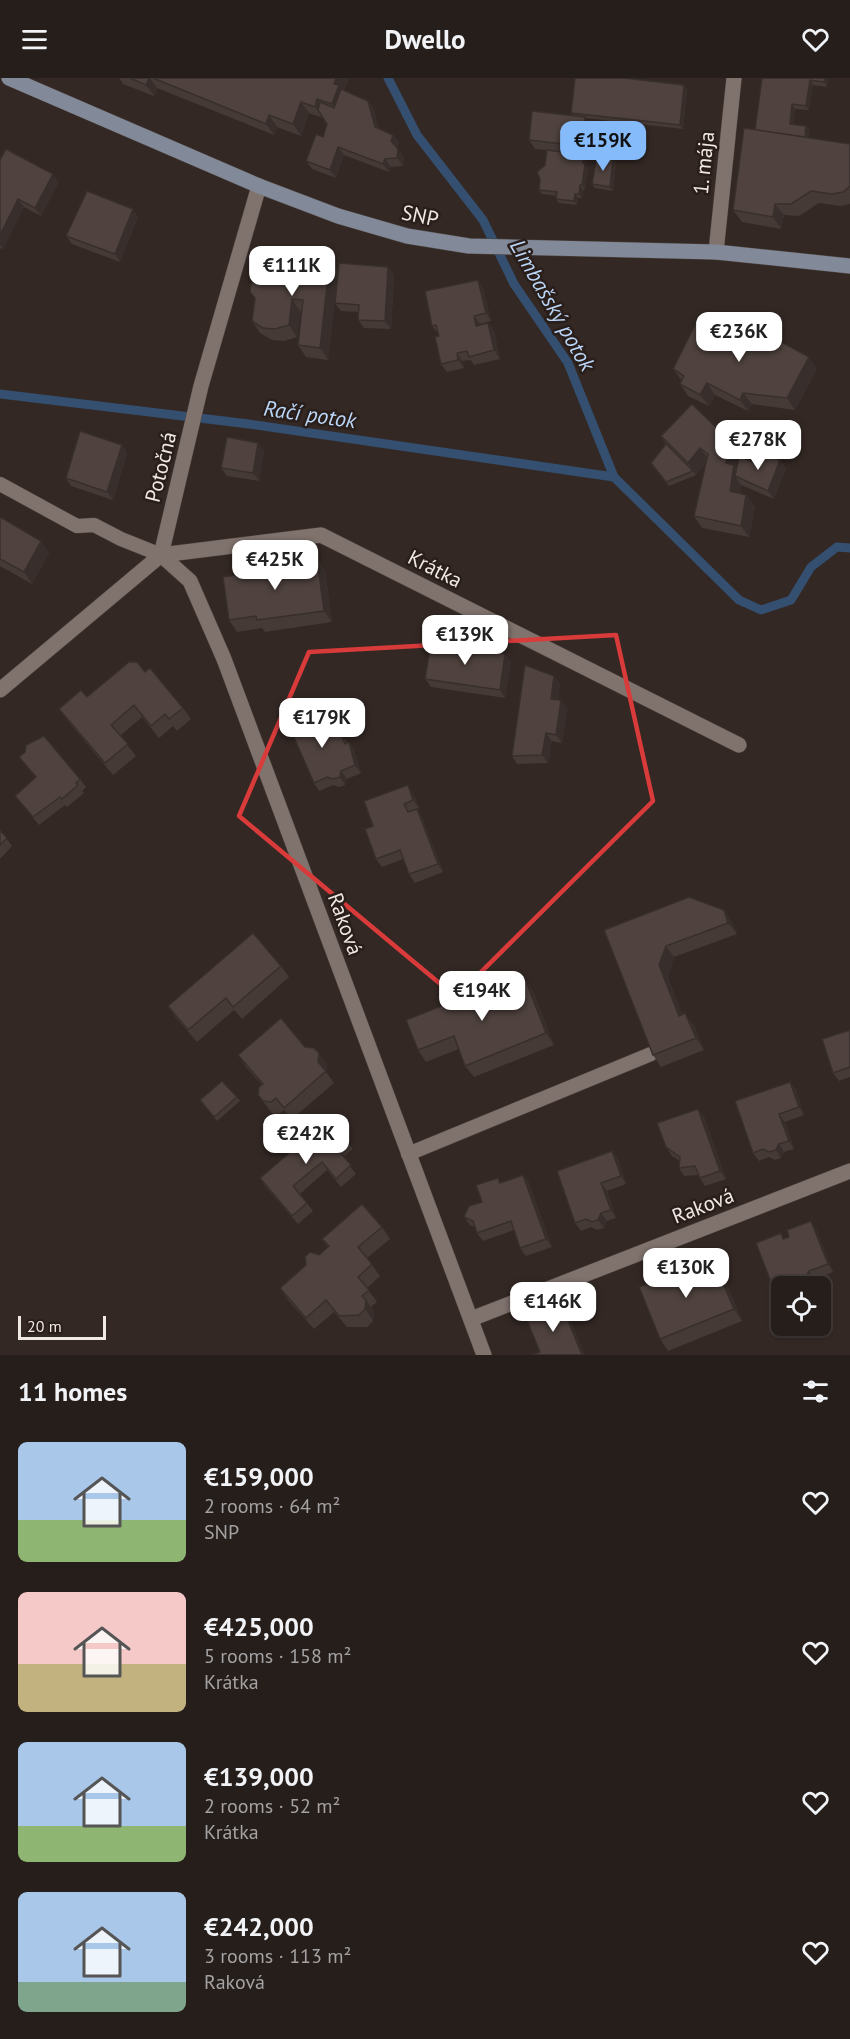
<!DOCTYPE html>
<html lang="en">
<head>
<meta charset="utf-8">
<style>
	body { margin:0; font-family:"PT Sans",sans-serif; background:#322b28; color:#f1f3f6; height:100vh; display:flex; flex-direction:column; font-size:22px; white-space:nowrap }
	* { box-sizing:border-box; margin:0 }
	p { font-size:20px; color:#a4a2a3 }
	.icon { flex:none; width:33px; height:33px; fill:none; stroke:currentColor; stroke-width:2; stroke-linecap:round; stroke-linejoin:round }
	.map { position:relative; height:1277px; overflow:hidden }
	.side { display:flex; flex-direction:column; background:#261e1b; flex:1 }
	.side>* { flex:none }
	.fabs { position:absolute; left:771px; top:1198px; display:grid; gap:12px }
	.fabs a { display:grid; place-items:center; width:60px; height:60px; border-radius:9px; background:#261e1b; box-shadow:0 2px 4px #0004,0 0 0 2px #423c3a; font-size:30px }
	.scale { position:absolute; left:18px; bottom:15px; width:88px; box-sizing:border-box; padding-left:6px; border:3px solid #f0e8e5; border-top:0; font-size:16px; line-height:21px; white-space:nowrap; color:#f0e8e5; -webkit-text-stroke:4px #291e1a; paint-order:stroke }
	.price { position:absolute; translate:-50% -51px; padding:0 14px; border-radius:12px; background:#fff; color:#222; font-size:20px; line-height:39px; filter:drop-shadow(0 2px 3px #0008) }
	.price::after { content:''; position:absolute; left:50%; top:36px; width:18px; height:14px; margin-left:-9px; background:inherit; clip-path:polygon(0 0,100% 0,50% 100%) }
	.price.on { background:#85bbfb; color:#111 }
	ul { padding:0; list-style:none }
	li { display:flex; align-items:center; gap:18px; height:150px; padding:0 18px }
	li span { display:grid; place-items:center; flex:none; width:168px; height:120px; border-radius:9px; color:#555 }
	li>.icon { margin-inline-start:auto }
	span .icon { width:72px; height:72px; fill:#fffc; stroke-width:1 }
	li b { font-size:26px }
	h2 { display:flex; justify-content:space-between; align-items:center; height:72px; padding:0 18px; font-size:26px }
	header { display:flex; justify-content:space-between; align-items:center; height:78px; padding:0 18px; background:#261e1b; font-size:27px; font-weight:600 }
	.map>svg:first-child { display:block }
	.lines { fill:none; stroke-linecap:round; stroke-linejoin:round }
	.stream { stroke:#344f6f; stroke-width:9 }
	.lane-casing { stroke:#4e4541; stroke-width:15 }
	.street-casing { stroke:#4e4541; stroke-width:16 }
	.secondary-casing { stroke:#4e4541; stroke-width:16 }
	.lane { stroke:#80736e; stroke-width:14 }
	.street { stroke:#80736e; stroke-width:15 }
	.secondary { stroke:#828998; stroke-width:15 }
	.wall { fill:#453a36 }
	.shaded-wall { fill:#382f2c }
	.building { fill:#50433f; stroke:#382f2c; stroke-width:1.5 }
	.marked { fill:none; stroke:#d93b3b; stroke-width:4.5; stroke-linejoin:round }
	.labels { text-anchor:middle; stroke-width:5; stroke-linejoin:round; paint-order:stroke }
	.street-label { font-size:21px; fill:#f0e8e5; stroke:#291e1a }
	.water-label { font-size:22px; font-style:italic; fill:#bad6f8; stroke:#291e1a }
</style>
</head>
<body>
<header><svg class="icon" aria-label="menu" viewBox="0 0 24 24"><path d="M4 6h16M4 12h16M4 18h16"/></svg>Dwello<svg class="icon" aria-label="heart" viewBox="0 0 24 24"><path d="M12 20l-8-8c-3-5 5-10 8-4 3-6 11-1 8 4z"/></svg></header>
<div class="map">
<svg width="850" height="1277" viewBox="0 0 850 1277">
	<rect width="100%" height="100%" fill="#332824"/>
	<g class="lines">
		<g class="stream">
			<path d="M388,0l29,57 66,85 31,64 54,79 46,114 125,123 22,10 30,-10 20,-33 26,-20 13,1"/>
			<path d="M0,316l249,30 365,53"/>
		</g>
		<g class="lane-casing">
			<g id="lane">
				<path d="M0,406l77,42 17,-1 27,14 40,16"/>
				<path d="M408,1076l243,-100"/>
			</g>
		</g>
		<g class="street-casing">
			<g id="street">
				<path d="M716,174l18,-174"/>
				<path d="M161,477l29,26 34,78 260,696"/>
				<path d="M161,477l160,-20 418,210"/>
				<path d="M0,612l161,-135 40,-169 58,-200"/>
				<path d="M471,1241l379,-148"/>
			</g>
		</g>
		<g class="secondary-casing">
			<path id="secondary" d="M9,0l250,108 79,30 69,20 62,10 247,6 134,14"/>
		</g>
		<use href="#lane" class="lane"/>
		<use href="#street" class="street"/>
		<use href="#secondary" class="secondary"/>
	</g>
	<g class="wall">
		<path d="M119,0h230l-5,12 24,11 6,8 5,20 14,6 6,8 -2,5 7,9 -1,9 -12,1 -2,5 -45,-17 -8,23 -24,-9 -6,-8 17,-24 4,-13 -4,-6 -14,-5 -8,23 -24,-9 -3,8 -117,-47 -3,8 -31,-12z"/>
		<path d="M762,0h66l-1,9 -14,-2 -4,25 -14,-1 -2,15 13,2 3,4 -1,8 42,6v60l-10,2 -21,-3 -20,13 -15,-1 -3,14 -39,-7 -9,-12 22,-80z"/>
		<path d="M687,11l-4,40 -98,-11 5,8 -3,28 -33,-3 33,8 -1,6 2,3 -3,22h-2l-1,8h-4l-1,7 -18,-2 -3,-4 1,-3 -15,-2 -3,-4 6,-25 2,-15 -12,-1 -6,-9 45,-24 -3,-3z"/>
		<path d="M0,82l59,22 -18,34 -17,-9 -21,42 -3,-1z"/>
		<path d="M616,84l-3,29 -18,-3 -3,-4z"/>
		<path d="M138,139l-18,45 -48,-18 -6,-8z"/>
		<path d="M330,181l8,11 50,-3 6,8 -3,54 -27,-1 -6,-8 1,-8 -18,-1 -6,-8v-5l-7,62 -22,-3 -8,-12 4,-34h-2l-3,26 -13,4 -12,-1 -12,-7 -8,-12 18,-53 20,-7 7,10h3z"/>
		<path d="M483,210l8,33 -11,3v1l8,-2 6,8 6,28 -26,6 -3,-5 -9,1 2,7 -17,4 -6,-8 -3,-31 -6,-7z"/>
		<path d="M737,262l80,29 -22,41 -43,-6 -4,7 -33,-16 -6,11 -21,-10 -8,-12 2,-3 -9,-12z"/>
		<path d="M661,358l77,16 -2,15 1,2 19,-5 30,4 -12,31 -33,-14 -1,9 6,1 9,12 -6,30 -47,-9 -8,-12 12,-53 -10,12 -27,11 -18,-23 15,-19z"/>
		<path d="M122,367l5,8 -14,47 -42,-14 -5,-8z"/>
		<path d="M264,373l-5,30 -32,-5 -6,-8z"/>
		<path d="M0,439l41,24 8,12 -17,31 -32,-18z"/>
		<path d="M325,492l7,52 -67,10 -3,-4 -25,4 -8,-12z"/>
		<path d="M470,548l-4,22 45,14 -6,36 -74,-11 -6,-8 20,-35 -3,-4z"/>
		<path d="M145,594l38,36 8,11 -14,12 -4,-5 -14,12 -17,-21 -22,19 16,20 -23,19 -46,-55 -8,-11z"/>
		<path d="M560,606l-2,16 9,8 -5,35 -10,-2 -4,22 -31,1 -5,-8z"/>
		<path d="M315,636l8,11 7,-3 7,11 9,7 1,3 2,-1 5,8 7,23 -14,6 -2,6 -6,2 -6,-2 -14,6 -5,-8z"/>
		<path d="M19,679l61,22 6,8 -4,4 2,2 -17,14 -2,-2 -26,20 -24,-29 21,-18z"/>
		<path d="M413,715l6,15 -2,1 5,8 21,55 -28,11 -6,-9 -6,-15 -21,8 -6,-8 -3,-33z"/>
		<path d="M0,752l12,16 -12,13z"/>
		<path d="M732,844l5,12 -63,23 -6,20 14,38 12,10 10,25 -43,17 -8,-12 -49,-125z"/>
		<path d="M281,888l8,11 -47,42 -8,-9 -37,32 -21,-24 -8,-12z"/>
		<path d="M525,901l8,12 21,54 -80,32 -9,-11 -6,-17 -33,13 -8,-12 31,-47 4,5 26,-11 29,-17 4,5z"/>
		<path d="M850,952v47l-11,4 -6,-8z"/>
		<path d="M305,969l22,18 -1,7 8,11 -42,36 -8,-9 -5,4 -7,-1 -14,-18 4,-10 -16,-18 -8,-12z"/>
		<path d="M790,1004l6,8 8,25 -19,7 9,27 -10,3 -3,6 -6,2 -6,-3 -10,4 -6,-8z"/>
		<path d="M237,1019l3,4 -23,20 -17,-21z"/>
		<path d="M704,1039l22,62 -21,7 -7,-11 -14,1 -5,-8 1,-7 -8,-5 -6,-9z"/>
		<path d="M347,1063l6,8 -10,8 13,17 -15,13 -14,-17 -27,24 13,17 -15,13 -33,-38 -5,-8z"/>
		<path d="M612,1073l6,8 8,25 -19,7 9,27 -9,3 -3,7 -7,2 -6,-3 -10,4 -6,-8z"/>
		<path d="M523,1097l6,8 23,64 -26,9 -6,-8 -6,-18 -31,11 -6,-8 -2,-6 -5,-2 -6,-8 18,-15 16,-24 3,5z"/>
		<path d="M382,1149l8,12 -23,19 13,18 -13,12 10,14 -6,5 3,5 -1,9 -6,6h-20l-13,-15 -20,17 -26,-29 -8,-12 48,-41 -6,-8z"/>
		<path d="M816,1151l17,43 -18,7 -3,5 -6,3h-24v5l-4,1 -6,-8 13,-47z"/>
		<path d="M722,1194l20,49 -74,30 -8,-12z"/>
	</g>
	<g class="shaded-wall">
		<path d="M149,0h1l7,10 -3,8 -8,-11z"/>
		<path d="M336,0h13l-5,14 -4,24 -8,-12 2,-20z"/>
		<path d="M825,0h3l-1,9 -3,-5z"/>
		<path d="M810,2l3,5 -4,25 -3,-4z"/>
		<path d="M684,7l3,4 -4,40 -3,-4z"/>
		<path d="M317,21l8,11 -1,8 -9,-11z"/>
		<path d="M368,23l6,8 7,26 -6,-8z"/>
		<path d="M301,24l8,11 -8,23 -8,-12z"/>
		<path d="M792,26l3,5 -2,19 -3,-4z"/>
		<path d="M269,37l8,12 -3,8 -8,-11z"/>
		<path d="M585,39l5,9 -3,28 -6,-8z"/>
		<path d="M806,48l3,4 -2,19 -3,-4z"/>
		<path d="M393,57l6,8 -3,6 -5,-8z"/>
		<path d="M338,69l6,8 -8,23 -6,-8z"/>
		<path d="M398,71l6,8 -1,9 -6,-8z"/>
		<path d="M584,77l3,4 -1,6 2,3 -3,22 -3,-5z"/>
		<path d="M613,80l3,4 -3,29 -3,-4z"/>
		<path d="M385,81l6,8 -2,5 -6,-8z"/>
		<path d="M53,96l6,8 -18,34 -6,-8z"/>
		<path d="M580,107l3,5 -1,8 -3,-4z"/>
		<path d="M575,116l3,4 -1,7 -3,-4z"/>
		<path d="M18,121l6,8 -21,42 -3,-4v-10z"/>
		<path d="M775,126l9,11 -3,14 -8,-12z"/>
		<path d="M133,131l5,8 -18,45 -5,-8z"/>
		<path d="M330,181l9,12 -11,89 -8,-12z"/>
		<path d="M290,183l8,12 -9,-3z"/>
		<path d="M388,189l6,8 -3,54 -6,-8z"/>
		<path d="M478,202l5,8 8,33 -5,-8z"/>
		<path d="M292,221l8,12 -3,26 -8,-12z"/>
		<path d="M474,238l6,8 2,10 -6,-8z"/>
		<path d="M488,245l6,8 6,28 -6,-9z"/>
		<path d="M457,275l5,8 2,7 -6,-8z"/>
		<path d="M809,279l8,12 -22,41 -8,-12z"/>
		<path d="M707,305l8,12 -6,11 -9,-11z"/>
		<path d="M743,315l9,11 -4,7 -8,-11z"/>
		<path d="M730,363l8,11 -2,15 6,10 -7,-1 6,9 -2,18 -9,-12 -4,-28z"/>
		<path d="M258,365l6,8 -5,30 -6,-8z"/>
		<path d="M122,367l5,8 -14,47 -6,-8z"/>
		<path d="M700,370l9,12 -13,15 -8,-12z"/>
		<path d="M780,382l6,8 -12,31 -6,-8z"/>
		<path d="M746,417l9,12 -6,30 -8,-11z"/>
		<path d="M41,463l8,12 -17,31 -8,-12z"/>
		<path d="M317,481l8,11 7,52 -8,-11z"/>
		<path d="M467,544l3,4 -4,22 -2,-5z"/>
		<path d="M505,576l6,8 -6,36 -5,-8z"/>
		<path d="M554,598l6,8 -3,23 -6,-8z"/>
		<path d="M561,622l6,8 -5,35 -6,-8z"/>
		<path d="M546,655l6,8 -4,22 -6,-8z"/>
		<path d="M349,664l5,8 7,23 -6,-8z"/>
		<path d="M341,693l6,8 -2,6 -5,-8z"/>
		<path d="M408,707l5,8 6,15 -6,-8z"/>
		<path d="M417,731l5,8 21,55 -5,-8z"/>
		<path d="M724,832l8,12 5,12 -9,-11z"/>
		<path d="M666,868l8,11 -6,20 19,51 -8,-12 -20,-51z"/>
		<path d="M525,901l8,12 21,54 -8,-12z"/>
		<path d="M685,935l9,12 10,25 -8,-12z"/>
		<path d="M319,975l8,12 -1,7 -8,-10z"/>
		<path d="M790,1004l6,8 8,25 -5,-8z"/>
		<path d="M698,1031l6,8 22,62 -6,-8z"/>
		<path d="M779,1036l6,8 9,27 -5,-8z"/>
		<path d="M779,1066l5,8 -3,6 -5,-8z"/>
		<path d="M612,1073l6,8 8,25 -5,-8z"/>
		<path d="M523,1097l6,8 23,64 -6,-8z"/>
		<path d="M601,1105l6,8 9,27 -5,-8z"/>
		<path d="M601,1135l6,8 -3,7 -6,-8z"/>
		<path d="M811,1143l5,8 17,43 -5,-8z"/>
		<path d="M713,1182l9,12 20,49 -8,-12z"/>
		<path d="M809,1193l6,8 -3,5 -6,-8z"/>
		<path d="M366,1222l8,12 -1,9 -8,-12z"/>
		<path d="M561,1225l6,8 18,44h-3z"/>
	</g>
	<g class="building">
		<path d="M130,0h19l-3,7z"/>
		<path d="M153,0h183l-2,6 5,1 -7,19 -15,-5 -2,8 -14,-5 -8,22 -24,-9 -3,9z"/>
		<path d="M575,0h49l60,7 -4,40 -109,-12z"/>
		<path d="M762,0h63l-1,4 -14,-2 -4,26 -14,-2 -2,20 16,2 -1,11 -50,-7z"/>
		<path d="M341,11l27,12 7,26 18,8 -2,6 7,8 -1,9 -12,1 -2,5 -45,-17 -8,23 -24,-9 10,-27 7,3 4,-13 -9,-14 2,-8 14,6z"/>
		<path d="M532,33l53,6 -4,29 -52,-6z"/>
		<path d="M744,50l106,16v42l-7,6 -11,2 -21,-3 -20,13h-16l-2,13 -40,-7z"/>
		<path d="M6,71l47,25 -18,34 -17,-9 -18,36v-75z"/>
		<path d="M547,72l37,5 -1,8 2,1 -3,21h-2l-1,9h-4l-1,7 -18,-2 1,-7 -18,-2 1,-11 -3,-7 8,-7z"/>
		<path d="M597,78l16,2 -3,29 -18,-3z"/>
		<path d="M87,113l46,18 -18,45 -49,-18z"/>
		<path d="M302,178l28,3 -10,89 -22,-3 5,-45 -11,-1 -3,26 -14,4 -12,-1 -11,-7 3,-23 -5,-6 1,-8 5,-5 2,-13 12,2 1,-9 19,2 -1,9 11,1z"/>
		<path d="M339,185l49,4 -3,54 -27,-1 1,-15 -24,-2z"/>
		<path d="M478,202l8,33 -12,3 2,10 12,-3 6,27 -25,7 -2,-6 -10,2 1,7 -17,4 -6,-27 4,-1 -3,-11 -4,1 -7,-35z"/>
		<path d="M697,243l40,19 7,-18 65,35 -22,41 -44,-5 -3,7 -33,-17 -7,12 -20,-11 4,-8 -11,-7z"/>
		<path d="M692,326l38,37 -4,22 8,2 -4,26 16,4 -5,31 -47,-10 14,-62 -8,-6 -12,15 -27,-27z"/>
		<path d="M80,353l42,14 -15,47 -41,-14z"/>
		<path d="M227,359l31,6 -5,30 -32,-5z"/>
		<path d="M666,366l27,27 -27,11 -15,-19z"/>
		<path d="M758,375l22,7 -12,31 -33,-15 4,-20 17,8z"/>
		<path d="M0,439l41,24 -17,31 -24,-13z"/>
		<path d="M317,481l7,52 -67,9 -1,-4 -27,4 -6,-43 27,-4 -1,-4z"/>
		<path d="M445,540l22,4 -3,21 -22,-3z"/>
		<path d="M431,564l74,12 -5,36 -75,-11z"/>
		<path d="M129,584h8l8,10 5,-4 33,40 -14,11 -4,-5 -14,12 -17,-21 -23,20 17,19 -23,19 -46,-54 22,-19 6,7z"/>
		<path d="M525,587l29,11 -3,23 10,1 -5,35 -10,-2 -4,22 -30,1z"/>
		<path d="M315,636l6,12 9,-4 6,12 4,-2 5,12 4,-2 6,23 -14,6 -1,6 -7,2 -6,-2 -13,6 -25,-57z"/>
		<path d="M44,658l36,43 -4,4 2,2 -16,14 -2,-2 -27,20 -18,-21 21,-19 -17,-20 6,-5 1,-7z"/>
		<path d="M408,707l5,15 -9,4 4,8 9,-3 21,55 -29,10 -9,-24 -24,9 -11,-30 8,-3 -9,-25z"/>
		<path d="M0,752l7,8 -7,7z"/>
		<path d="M689,819l35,13 4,13 -62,23 -7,19 20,51 6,-3 11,25 -43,17 -49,-125z"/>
		<path d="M253,855l28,33 -48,41 -7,-9 -38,32 -20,-24z"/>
		<path d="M525,901l21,54 -81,33 -11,-30 -36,14 -12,-30 43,-17 2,6 28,-12 -2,-5 31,-12 2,5z"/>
		<path d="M281,940l24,29 9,1 5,5 -1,9 8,9 -42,37 -8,-10 -5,4 -8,-1 -5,-6 1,-8 4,-3 -25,-29z"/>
		<path d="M850,952v37l-17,6 -11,-34z"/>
		<path d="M222,1003l15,16 -23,20 -14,-17z"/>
		<path d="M790,1004l9,25 -20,7 10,27 -10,3 -3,6 -7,2 -6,-3 -10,4 -18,-52z"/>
		<path d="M698,1031l22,62 -20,7 -5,-12 -16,2 1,-11 -14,-10 -9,-24z"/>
		<path d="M329,1041l18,22 -10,8 14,16 -15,14 -14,-17 -29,24 14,17 -15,13 -32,-38z"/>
		<path d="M612,1073l9,25 -20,7 10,27 -10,3 -3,7 -6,2 -6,-3 -11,4 -18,-52z"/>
		<path d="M523,1097l23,64 -26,9 -9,-27 -34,12 -4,-12 -9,-4 5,-11 13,-4 -6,-17 22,-7 2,5z"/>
		<path d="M362,1126l20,23 -24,20 14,17 -14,13 11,13 -7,6 4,4 -1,9 -6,6 -20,1 -13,-16 -20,18 -26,-30 26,-23 -1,-8 5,-5 9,3 10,-9 -7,-7z"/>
		<path d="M811,1143l17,43 -19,7 -3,5 -10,5 -6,-3 -18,7 -16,-42 25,-10 2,6 6,-2 -2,-7z"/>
		<path d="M713,1182l21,49 -74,30 -21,-52z"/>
		<path d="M561,1225l21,52h-50l8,-3 -14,-34z"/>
	</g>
	<path class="marked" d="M616,557l37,166 -197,196 -217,-181 70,-164z"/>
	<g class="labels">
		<g class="street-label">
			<text transform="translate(704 85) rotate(-84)" y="7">1. mája</text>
			<text transform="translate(420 138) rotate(12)" y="7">SNP</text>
			<text transform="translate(161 389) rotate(-76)" y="7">Potočná</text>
			<text transform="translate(435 491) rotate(27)" y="7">Krátka</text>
			<text transform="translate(345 846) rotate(70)" y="7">Raková</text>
			<text transform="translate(703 1128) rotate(-21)" y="7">Raková</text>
		</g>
		<g class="water-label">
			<text transform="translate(553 227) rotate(60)" y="8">Limbašský potok</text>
			<text transform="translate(310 336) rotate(8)" y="8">Račí potok</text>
		</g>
	</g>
</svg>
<div class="fabs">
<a><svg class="icon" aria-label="locate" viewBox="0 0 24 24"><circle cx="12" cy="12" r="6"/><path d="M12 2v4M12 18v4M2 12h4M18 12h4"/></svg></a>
</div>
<div class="scale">20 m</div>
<b class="price on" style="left:603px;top:94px">€159K</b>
<b class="price" style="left:292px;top:219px">€111K</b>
<b class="price" style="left:739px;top:285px">€236K</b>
<b class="price" style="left:758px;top:393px">€278K</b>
<b class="price" style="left:275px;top:513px">€425K</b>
<b class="price" style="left:465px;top:588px">€139K</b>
<b class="price" style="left:322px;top:671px">€179K</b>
<b class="price" style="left:482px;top:944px">€194K</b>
<b class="price" style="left:306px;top:1087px">€242K</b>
<b class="price" style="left:686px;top:1221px">€130K</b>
<b class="price" style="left:553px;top:1255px">€146K</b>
</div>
<section class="side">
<h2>11 homes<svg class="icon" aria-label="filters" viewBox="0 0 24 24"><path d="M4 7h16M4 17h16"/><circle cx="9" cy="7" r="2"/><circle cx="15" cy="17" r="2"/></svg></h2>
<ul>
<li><span style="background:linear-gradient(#a9c7e8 65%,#8fb573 0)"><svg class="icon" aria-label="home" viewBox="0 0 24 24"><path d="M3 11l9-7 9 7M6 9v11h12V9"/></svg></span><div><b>€159,000</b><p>2 rooms · 64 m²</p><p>SNP</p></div><svg class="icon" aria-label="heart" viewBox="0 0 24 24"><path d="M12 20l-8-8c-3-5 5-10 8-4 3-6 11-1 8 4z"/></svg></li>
<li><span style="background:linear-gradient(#f6c9c9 60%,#c2b280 0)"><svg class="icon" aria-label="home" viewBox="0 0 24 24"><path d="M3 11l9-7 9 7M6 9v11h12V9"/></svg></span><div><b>€425,000</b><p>5 rooms · 158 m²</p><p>Krátka</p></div><svg class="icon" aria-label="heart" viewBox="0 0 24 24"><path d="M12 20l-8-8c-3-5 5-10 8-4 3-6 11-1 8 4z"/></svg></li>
<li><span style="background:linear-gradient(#a9c7e8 70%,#8fb573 0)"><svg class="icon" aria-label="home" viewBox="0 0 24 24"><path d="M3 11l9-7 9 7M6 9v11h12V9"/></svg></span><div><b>€139,000</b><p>2 rooms · 52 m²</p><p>Krátka</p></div><svg class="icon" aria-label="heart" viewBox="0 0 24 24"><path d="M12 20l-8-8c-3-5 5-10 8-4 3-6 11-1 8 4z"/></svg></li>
<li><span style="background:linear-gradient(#a9c7e8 75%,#7fa58c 0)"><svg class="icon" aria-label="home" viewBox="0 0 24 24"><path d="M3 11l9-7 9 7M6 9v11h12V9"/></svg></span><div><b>€242,000</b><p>3 rooms · 113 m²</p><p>Raková</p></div><svg class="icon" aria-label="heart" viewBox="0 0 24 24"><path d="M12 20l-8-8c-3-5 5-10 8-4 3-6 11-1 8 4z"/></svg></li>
</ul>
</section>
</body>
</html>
